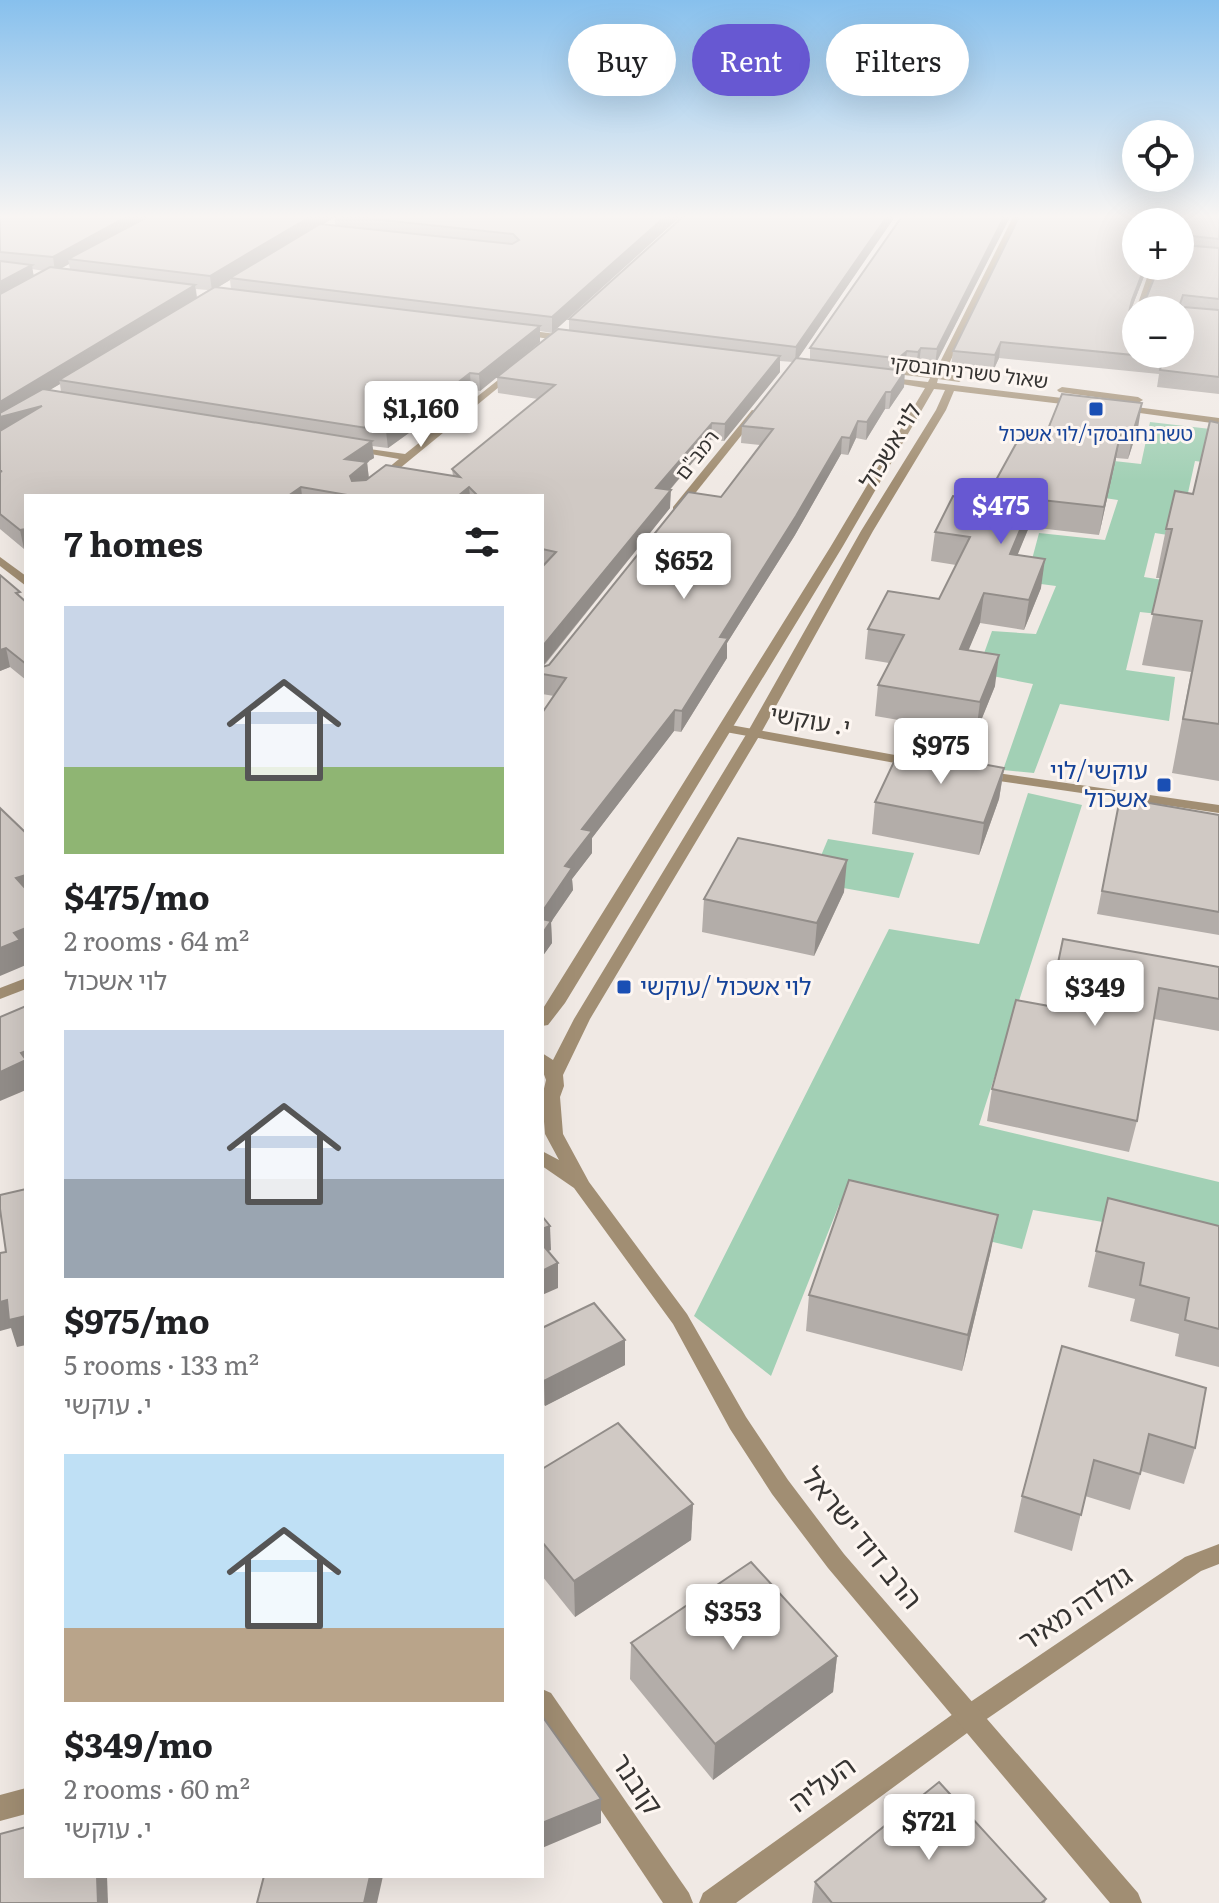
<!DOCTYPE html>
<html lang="en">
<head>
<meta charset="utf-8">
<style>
	body { margin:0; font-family:Literata,"Noto Sans Hebrew",serif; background:#f2f2f2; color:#202124; height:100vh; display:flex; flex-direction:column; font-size:30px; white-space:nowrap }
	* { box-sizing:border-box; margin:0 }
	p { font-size:26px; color:#757577 }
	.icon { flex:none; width:44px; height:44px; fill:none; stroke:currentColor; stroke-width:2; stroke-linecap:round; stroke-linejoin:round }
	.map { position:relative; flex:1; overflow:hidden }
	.drawer { position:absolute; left:24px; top:494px; width:520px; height:1384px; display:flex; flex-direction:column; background:#fff; border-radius:0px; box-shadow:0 8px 32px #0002 }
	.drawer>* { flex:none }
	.top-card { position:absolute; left:568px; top:24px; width:530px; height:72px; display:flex; gap:16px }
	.controls { position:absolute; left:1122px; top:120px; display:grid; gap:16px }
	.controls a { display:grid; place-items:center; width:72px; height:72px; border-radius:50%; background:#fff; box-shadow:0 8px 32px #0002; font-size:40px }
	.price { position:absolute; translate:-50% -68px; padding:0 18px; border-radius:8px; background:#fff; color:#222; font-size:26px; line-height:52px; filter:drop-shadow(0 2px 4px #0008) }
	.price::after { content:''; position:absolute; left:50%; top:48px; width:24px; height:18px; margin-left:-12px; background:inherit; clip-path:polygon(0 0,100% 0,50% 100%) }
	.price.on { background:#6758d2; color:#fff }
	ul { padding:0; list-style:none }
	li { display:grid; align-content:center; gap:16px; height:424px; padding:0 40px }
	li span { display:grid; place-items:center; height:248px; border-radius:0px; color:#555 }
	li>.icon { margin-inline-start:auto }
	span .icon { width:144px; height:144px; fill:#fffc; stroke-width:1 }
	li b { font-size:34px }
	h2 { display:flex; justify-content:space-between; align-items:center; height:96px; padding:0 40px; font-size:34px }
	.tag { padding:0 28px; border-radius:36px; background:#fff; box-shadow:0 8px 32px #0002; font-size:28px; line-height:72px }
	.tag.on { background:#6758d2; color:#fff }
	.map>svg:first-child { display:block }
	.green { fill:#a2d0b5 }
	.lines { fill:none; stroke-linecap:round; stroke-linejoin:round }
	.minor { fill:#a18e73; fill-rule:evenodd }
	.tertiary { fill:#a18e73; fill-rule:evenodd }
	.wall { fill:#b3ada9; fill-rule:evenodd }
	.shaded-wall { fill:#928d89 }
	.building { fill:#d0c9c4; stroke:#928d89; stroke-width:2 }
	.transit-dot { fill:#1a4fb4; stroke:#fdf6f1; stroke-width:3 }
	.labels { text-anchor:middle; stroke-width:6; stroke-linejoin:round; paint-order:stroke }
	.far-street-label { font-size:20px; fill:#363432; stroke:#fdf6f1 }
	.far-transit-label { font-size:20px; fill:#164399; stroke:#fdf6f1 }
	.street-label { font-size:24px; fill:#363432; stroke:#fdf6f1 }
	.transit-label { font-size:24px; fill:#164399; stroke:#fdf6f1; text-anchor:end }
	.near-street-label { font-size:28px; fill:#363432; stroke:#fdf6f1 }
</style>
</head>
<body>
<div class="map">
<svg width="1219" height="1903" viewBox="0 0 1219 1903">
	<rect width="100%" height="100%" fill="#f0e9e4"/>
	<g class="green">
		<path d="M1150,422l69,8v34l-24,-3 -9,41 33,41 -64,-10 -11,44 75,12 -7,31 -72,-8 -14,58 49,7 -6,44 -109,-17 -26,69 -31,-3 30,-86 -56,-11 15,-42 44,3 20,-48 -30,-4 13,-49 66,7 13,-40 -68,-10 10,-35 81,9z"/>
		<path d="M1028,793l54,12 -103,320 240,57v60l-186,-32 -11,39 -183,-44 -68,171 -77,-60 195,-387 90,15z"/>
		<path d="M828,839l86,14 -15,45 -89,-16z"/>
	</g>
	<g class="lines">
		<g class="minor">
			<path d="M1014,215h8l-79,161 -8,2 -2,-2z"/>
			<path d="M1151,266h8l-17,44 -7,2z"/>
			<path d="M512,369l5,3 -2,2 -149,122h-12l45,-37 -51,-9v-4l57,8z"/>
			<path d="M752,410l8,2 -79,99h-8v-4z"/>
			<path d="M725,724l192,35 7,4 -7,4 -197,-36 -2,-3z"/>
			<path d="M983,771l236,34v8l-241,-35 -2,-3z"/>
			<path d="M26,978v11l-26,10v-11z"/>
			<path d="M1219,1544v20l-18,7 -223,154 -242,178h-37l4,-10 257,-184 225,-152z"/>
			<path d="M542,1689l9,4 138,200 4,10h-30l-121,-181z"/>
			<path d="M26,1788v26l-26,7v-26z"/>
		</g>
		<g class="tertiary">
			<path d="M518,329l53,7 4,3 -4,3 -56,-8 -1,-2z"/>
			<path d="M907,370l52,6 5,3 -5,3 -21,-3 -1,4 142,17 5,3 -5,3 -125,-15 -8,19 -73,121 -112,202 -171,286 -27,56 1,11 -4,11 3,37 26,48 98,132 59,103 42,63 56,74 294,339 4,10h-32l-282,-335 -56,-74 -42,-65 -57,-105 -99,-136 -32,-22v-15l17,9 -14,-26 -3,-37 4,-17 -4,-11v-16l11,7 21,-41 173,-286 114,-202 75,-121 9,-20 -11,-1 -91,157 -278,457 -17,22 -6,1v-16l289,-464 94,-158 -47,-8 5,-3 45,5 2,-4 -26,-3 -2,-2z"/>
			<path d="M1062,387l76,10 5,3 -5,3 -79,-11 -2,-2z"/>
			<path d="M1121,405l98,13v6l-101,-14 -2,-2z"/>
			<path d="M0,557l26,19v10l-26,-20z"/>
		</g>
	</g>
	<g class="wall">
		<path d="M0,215h682l-130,118 -12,-2v11l-60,49 -9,-2 -46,37 -5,-1 -32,23 -16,-2 2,12 -7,4 2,17 84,-3 -1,-7 86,-70 -40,-6 -1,-16 72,-47v-11l116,-104h211l-98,143 12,1v-11l201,-133 -76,150 -16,-1 -3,4 -11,-1 -3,3 2,17 -15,22h-4l-19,31 -10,-2 -8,17 -7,-1 -46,81 -68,108v15l-46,74 -7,-1 -82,107v15l-20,26 1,11 -22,32 1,21 -10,14v-244l12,-17 -12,-2v-198h-516l-2,53 -24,-20zM335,217v8l-12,-1zM69,264l1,5 -9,-1zM32,269l12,2 -10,5zM230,280l1,9 -13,-2zM196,289l12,1 -11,7zM780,361l13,1 -51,64 -1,17 19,2 -39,52 -172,168 -6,2 127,-159v-18l41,-50 13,1 56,-69zM60,384l1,8 -12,-2z"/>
		<path d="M1020,215h199v179l-62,-7 2,-13 -160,-16 -6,13 -42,-4 2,-16zM1136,222h44v44h-21l-12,30 -5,3 -2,11h40v44h-44v-27l-11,5 4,-17 19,-49h-12z"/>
		<path d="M1219,423v358l-47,-8 19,-101 -49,-7 19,-87h-5l10,-49 27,-35z"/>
		<path d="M1138,428l-10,31 -12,-1 -17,77 -70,-8 -12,28 24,33 -17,42 -44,-7 -12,27 27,36 -19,47 -101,-17 3,-31 11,-22 -24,-4 3,-30 71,-30 17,-34 -25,-4 4,-29 50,-32 61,-66z"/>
		<path d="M0,575l26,27v78l-16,-13 -10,4z"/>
		<path d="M1004,768l-5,31 -20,56 -107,-21 3,-32z"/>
		<path d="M1120,798l99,17v120l-122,-21z"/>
		<path d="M844,892l-30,64 -112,-24 2,-33z"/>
		<path d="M1219,967v64l-65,-12 -17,102 -8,31 -142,-31 5,-32 57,-83z"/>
		<path d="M1108,1198l111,28v141l-44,-11 4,-22 -49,-13 5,-22 -47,-12z"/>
		<path d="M991,1250l-29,121 -156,-40 3,-36z"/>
		<path d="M542,1328l83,12v25l-80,41 -3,-4z"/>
		<path d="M1062,1346l133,102 -11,36 -43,-13 -11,39 -45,-14 -13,55 -58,-19 8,-36z"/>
		<path d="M542,1469l151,35 -2,36 -116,77 -33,-41z"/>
		<path d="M631,1643l206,13 -4,36 -120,88 -83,-101z"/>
		<path d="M815,1882l231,17 -1,4h-233z"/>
	</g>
	<g class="shaded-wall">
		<path d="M130,215h27l-89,44 1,5 -14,8 -2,-15z"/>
		<path d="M313,215h21l1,2 -102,61h-3v2l-18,11 -2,-15z"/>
		<path d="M667,215h15l-130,118v-16z"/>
		<path d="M888,215h8l-101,148 1,-16z"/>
		<path d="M1005,215h6l-76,150 2,-16z"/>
		<path d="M32,265l2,14 -34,20v-17z"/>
		<path d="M1145,266h3l-19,49 -7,33 10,-48z"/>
		<path d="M195,285l2,15 -138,80 1,4 -50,30 32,-8 -42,29v-33z"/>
		<path d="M540,326v16l-60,49 -1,-17z"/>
		<path d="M1001,342l-2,16 -6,13 2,-16z"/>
		<path d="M921,348l-2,16 -3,4 2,-16z"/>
		<path d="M907,351l-2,16 -3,3 1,-11 -2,-3z"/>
		<path d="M780,356v16l-56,69 1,-17z"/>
		<path d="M905,371l-1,16 -15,22 2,-17z"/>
		<path d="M470,373l1,16 -46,37 -1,-17z"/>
		<path d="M886,392l-1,17 -19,31 1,-18z"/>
		<path d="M1142,403l-4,25 -10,31 5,-27z"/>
		<path d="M419,408l1,17 -32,23 -2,-17z"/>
		<path d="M858,421l-2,17 -8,17 2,-17z"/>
		<path d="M712,423l-1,17 -55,66v-18z"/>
		<path d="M1121,431l-5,27 -17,77 5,-28z"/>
		<path d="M842,437l-1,17 -46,81 -68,108v15l-46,74 1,-21 38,-74z"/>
		<path d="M372,441l2,17 -7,4 2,18 -17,14 -7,-35z"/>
		<path d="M301,487l1,9h-14z"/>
		<path d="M469,487l1,9h-12z"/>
		<path d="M671,490l-1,18 -128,159v-20z"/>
		<path d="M1033,499l-4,28 -23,56 4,-29z"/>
		<path d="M26,529v19l-2,1 -4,-19z"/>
		<path d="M1045,559l-4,29 -17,42 5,-30z"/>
		<path d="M984,593l-4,30 -24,57 4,-31z"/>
		<path d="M6,648l4,19 -10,4v-21z"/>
		<path d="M999,655l-4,31 -19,47 4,-31z"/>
		<path d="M675,710l-1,21 -82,107v15l-20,26 1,11 -22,32 1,21 -10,14v-45l40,-83z"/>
		<path d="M1004,768l-5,31 -20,56 5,-32z"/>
		<path d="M847,860l-3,32 -30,64 3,-33z"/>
		<path d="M26,875v27l-10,-24z"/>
		<path d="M26,928v28l-2,1 2,8 -26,11v-28l14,-15z"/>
		<path d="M26,1051v39l-26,11v-29l21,-19z"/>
		<path d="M998,1215l-7,35 -29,121 6,-36z"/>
		<path d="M550,1226l1,24 -9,4v-25z"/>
		<path d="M558,1263v25l-16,7v-24z"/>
		<path d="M7,1300l19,16v29l-9,2 -6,-19 -11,3v-29z"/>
		<path d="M625,1340v25l-80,41 -1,-25z"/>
		<path d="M693,1504l-2,36 -116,77 -1,-36z"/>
		<path d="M837,1656l-4,36 -120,88 2,-36z"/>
		<path d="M601,1799v24l-59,25v-25z"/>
		<path d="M97,1876h10l1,27h-10z"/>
		<path d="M370,1876h13l-6,27h-13z"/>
	</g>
	<g class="building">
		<path d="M0,215h130l-77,42 -53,-5z"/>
		<path d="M151,215h162l-103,61 -142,-17z"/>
		<path d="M336,215h331l-115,102 -322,-39 90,-54 192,20 7,-4 -6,-6z"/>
		<path d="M685,215h203l-92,132 -227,-28z"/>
		<path d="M903,215h102l-68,134 -16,-1 -3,4 -11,-1 -6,5 2,3 -93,-11z"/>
		<path d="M1020,215h199v24l-36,-4 -3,6v-19h-44v44h9l-13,34 -8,32 12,-5v27h44v-44h-38v-11l5,-3 12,-30h21v-24l2,3 37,3v51l-36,-4 -3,9 3,3 36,3v67l-59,-7 3,-12 -162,-16 -6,13 -42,-4z"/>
		<path d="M0,261l32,4 -32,17z"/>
		<path d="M50,267l145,18 -195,117v-108z"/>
		<path d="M215,287l325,39 -61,48 -9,-1 -46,36 -5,-1 -33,23 -327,-51z"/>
		<path d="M558,329l222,27 -55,68 -13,-1 -56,65 15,2 -129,157v-80l14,-15 -14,-3v-53h-64l-9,-9 -11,9h-105l-52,-9 -13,9h-262v33l-6,1 -20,-16v-42l2,-1h-2v-40l42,-25 -42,11v-4l43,-24 329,52 -27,18 22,3 -17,14 2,5 14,-1 20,-15 74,12 -8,-8 103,-84 -58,-8z"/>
		<path d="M796,358l109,13 -14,21h-5l-19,30 -9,-1 -8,17 -8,-1 -46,79 -76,121 8,1 -46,73 -7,-1 -93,119 10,2 -27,35 7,2 -30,44v-199l24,-35 -24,-4v-7l7,-2 139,-173 33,5 52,-68 -31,-3z"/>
		<path d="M1062,394l80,9 -9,29 -12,-1 -17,76 -71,-8 -23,55 35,5 -16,41 -45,-7 -24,56 39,6 -19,47 -102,-17 26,-50 -36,-6 20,-38 51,8 31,-62 -35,-5 18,-36 32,4 38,-69 23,3z"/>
		<path d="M1210,421l9,2v301l-36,-5 19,-98 -50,-7 20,-85h-6l9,-38 18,3z"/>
		<path d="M0,575l20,17 -4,1 10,9v62l-20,-16 -6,2z"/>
		<path d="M900,749l104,19 -20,55 -109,-21z"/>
		<path d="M1120,798l99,17v97l-117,-21z"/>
		<path d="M0,808l26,25v42l-10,3 10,11v39l-12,5 6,7 -20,8z"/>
		<path d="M738,838l109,22 -30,63 -113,-24z"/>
		<path d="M542,919l9,2 -9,13z"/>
		<path d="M1063,939l156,28v32l-60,-11 -22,133 -145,-32 24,-89 33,6z"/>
		<path d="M26,1006v45l-5,2 5,7 -26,12v-55z"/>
		<path d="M849,1180l149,35 -30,120 -159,-40z"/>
		<path d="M26,1189v127l-17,4 -2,-20 -7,2v-49l6,-1 -6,-43v-14z"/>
		<path d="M1108,1198l111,28v103l-34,-9 4,-22 -49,-13 4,-22 -48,-12z"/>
		<path d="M542,1216l8,10 -8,3z"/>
		<path d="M542,1244l16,19 -16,8z"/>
		<path d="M594,1303l31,37 -81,41 -2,-3v-50z"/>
		<path d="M1062,1346l144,42 -11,60 -46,-14 -9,40 -46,-14 -13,55 -59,-19z"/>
		<path d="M618,1423l75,81 -119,77 -32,-39v-73z"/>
		<path d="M751,1562l86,94 -122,88 -84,-101z"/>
		<path d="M542,1716l59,83 -59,24z"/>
		<path d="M939,1782l107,117 -5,4h-209l-17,-21z"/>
		<path d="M26,1827v49h71l1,27h-98v-69z"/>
		<path d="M264,1876h106l-6,27h-107z"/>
	</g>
	<linearGradient id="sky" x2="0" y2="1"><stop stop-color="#87c0ed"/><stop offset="0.45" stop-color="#f8f5f3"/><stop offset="1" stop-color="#f8f5f3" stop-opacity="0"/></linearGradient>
	<rect width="1219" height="481" fill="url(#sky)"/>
	<g class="transit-dot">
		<rect x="1088" y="401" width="16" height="16" rx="4"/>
		<rect x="1156" y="777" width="16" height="16" rx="4"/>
		<rect x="616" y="979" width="16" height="16" rx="4"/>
	</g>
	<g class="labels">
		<g class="far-street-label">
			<text transform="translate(969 372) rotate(7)" y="7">שאול טשרניחובסקי</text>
			<text transform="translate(697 455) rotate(-52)" y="7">רמב"ם</text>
		</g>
		<g class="far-transit-label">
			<text x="1096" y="441">טשרנחובסקי/לוי אשכול</text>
		</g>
		<g class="street-label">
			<text transform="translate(891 446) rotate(-59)" y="8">לוי אשכול</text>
			<text transform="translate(810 721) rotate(10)" y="8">י. עוקשי</text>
		</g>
		<g class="transit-label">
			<text x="1148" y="779">עוקשי/לוי<tspan x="1148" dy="28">אשכול</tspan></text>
			<text x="640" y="995" text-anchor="start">לוי אשכול /עוקשי</text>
		</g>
		<g class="near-street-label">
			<text transform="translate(862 1538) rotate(51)" y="10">הרב דוד ישראל</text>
			<text transform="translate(1075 1608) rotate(-34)" y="10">גולדה מאיר</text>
			<text transform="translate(637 1784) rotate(56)" y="10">קובנר</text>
			<text transform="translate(822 1784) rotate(-36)" y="10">העליה</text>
		</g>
	</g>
</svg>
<div class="controls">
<a><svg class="icon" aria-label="locate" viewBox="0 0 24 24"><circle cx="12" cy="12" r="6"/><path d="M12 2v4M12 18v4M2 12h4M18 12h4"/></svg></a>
<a>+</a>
<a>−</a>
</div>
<b class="price" style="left:421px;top:449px">$1,160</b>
<b class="price on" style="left:1001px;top:546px">$475</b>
<b class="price" style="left:684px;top:601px">$652</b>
<b class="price" style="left:941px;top:786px">$975</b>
<b class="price" style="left:1095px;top:1028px">$349</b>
<b class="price" style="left:733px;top:1652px">$353</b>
<b class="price" style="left:929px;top:1862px">$721</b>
<div class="top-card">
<a class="tag">Buy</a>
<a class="tag on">Rent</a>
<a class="tag">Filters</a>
</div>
<section class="drawer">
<h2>7 homes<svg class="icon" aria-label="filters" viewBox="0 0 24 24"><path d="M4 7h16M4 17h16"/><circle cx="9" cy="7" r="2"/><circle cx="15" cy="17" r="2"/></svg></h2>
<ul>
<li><span style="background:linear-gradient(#c9d6e8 65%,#8fb573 0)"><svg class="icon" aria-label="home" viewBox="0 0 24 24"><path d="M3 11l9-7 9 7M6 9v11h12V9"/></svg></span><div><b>$475/mo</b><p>2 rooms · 64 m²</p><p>לוי אשכול</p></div></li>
<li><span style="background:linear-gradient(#c9d6e8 60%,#9aa5b1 0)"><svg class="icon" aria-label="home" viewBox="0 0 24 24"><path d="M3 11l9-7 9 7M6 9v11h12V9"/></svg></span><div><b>$975/mo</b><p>5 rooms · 133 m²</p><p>י. עוקשי</p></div></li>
<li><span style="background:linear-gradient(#bfe0f5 70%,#b9a48a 0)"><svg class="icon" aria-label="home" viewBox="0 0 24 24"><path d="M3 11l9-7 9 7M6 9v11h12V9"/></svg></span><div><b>$349/mo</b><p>2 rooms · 60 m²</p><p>י. עוקשי</p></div></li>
</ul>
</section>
</div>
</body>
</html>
